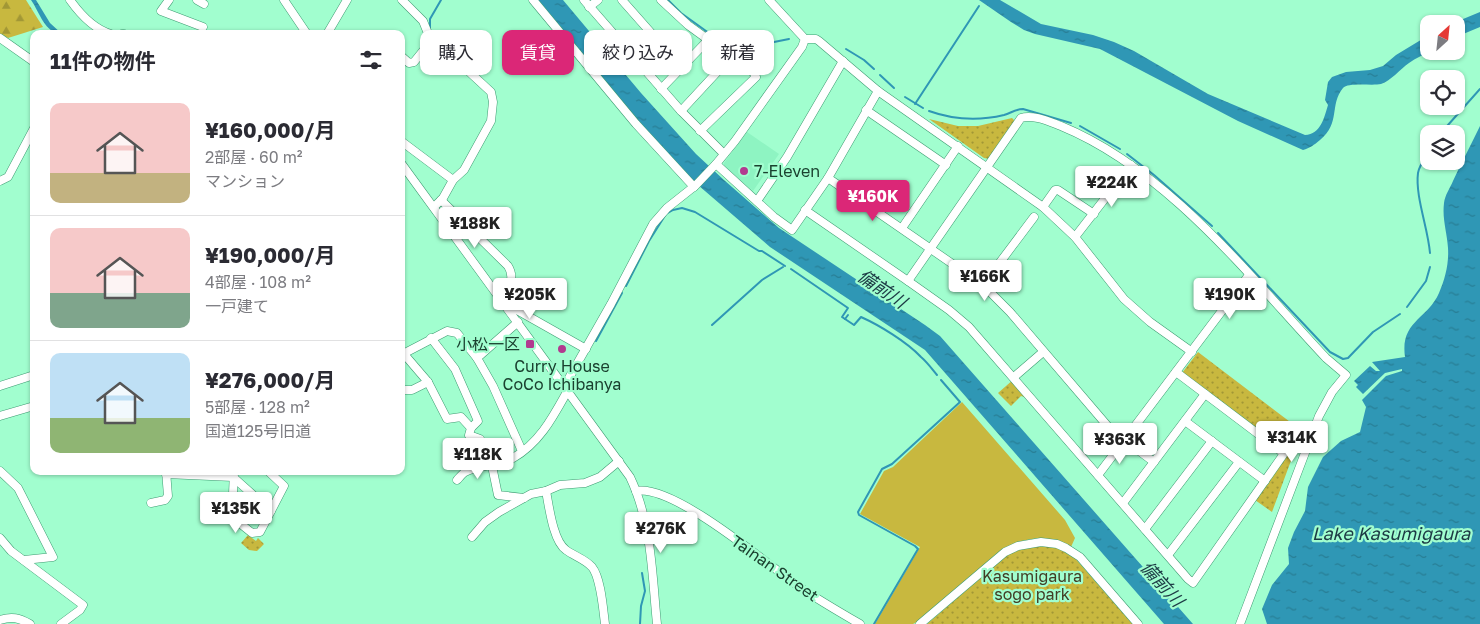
<!DOCTYPE html>
<html lang="ja">
<head>
<meta charset="utf-8">
<style>
	body { margin:0; font-family:"Golos Text","Noto Sans JP",sans-serif; background:#f7f7f7; color:#2b2b33; height:100vh; display:flex; flex-direction:column; font-size:19px; white-space:nowrap }
	* { box-sizing:border-box; margin:0 }
	p { font-size:16px; color:#7c7c81 }
	.icon { flex:none; width:28px; height:28px; fill:none; stroke:currentColor; stroke-width:2; stroke-linecap:round; stroke-linejoin:round }
	.map { position:relative; flex:1; overflow:hidden }
	.drawer { position:absolute; left:30px; top:30px; width:375px; height:445px; display:flex; flex-direction:column; background:#fff; border-radius:10px; box-shadow:0 1px 4px #0004 }
	.drawer>* { flex:none }
	.banner { position:absolute; left:420px; top:30px; width:475px; height:45px; display:flex; gap:10px }
	.needle { width:32px; rotate:27deg }
	.fabs { position:absolute; left:1420px; top:15px; display:grid; gap:10px }
	.fabs a { display:grid; place-items:center; width:45px; height:45px; border-radius:10px; background:#fff; box-shadow:0 1px 4px #0004; font-size:25px }
	.price { position:absolute; translate:-50% -42px; padding:0 11px; border-radius:5px; background:#fff; color:#222; font-size:16px; line-height:32px; filter:drop-shadow(0 1px 2px #0008) }
	.price::after { content:''; position:absolute; left:50%; top:30px; width:15px; height:11px; margin-left:-8px; background:inherit; clip-path:polygon(0 0,100% 0,50% 100%) }
	.price.on { background:#db2777; color:#fff }
	ul { padding:0; list-style:none }
	li { display:flex; align-items:center; gap:15px; height:125px; padding:0 20px }
	li+li { border-top:1px solid #e1e1e2 }
	li span { display:grid; place-items:center; flex:none; width:140px; height:100px; border-radius:10px; color:#555 }
	li>.icon { margin-inline-start:auto }
	span .icon { width:60px; height:60px; fill:#fffc; stroke-width:1 }
	li b { font-size:21px }
	h2 { display:flex; justify-content:space-between; align-items:center; height:60px; padding:0 20px; font-size:21px }
	.chip { padding:0 18px; border-radius:10px; background:#fff; box-shadow:0 1px 4px #0004; font-size:18px; line-height:45px }
	.chip.on { background:#db2777; color:#fff }
	.map>svg:first-child { display:block }
	.built { fill:#8ef4c2 }
	.grass { fill:#c8b83f }
	.forest { fill:url(#forest-firs) }
	.park { fill:url(#park-dots) }
	.water { fill:url(#water-ripples) }
	.lines { fill:none; stroke-linecap:round; stroke-linejoin:round }
	.stream { stroke:#2f97b5; stroke-width:2 }
	.minor-casing { stroke:#3e9c72; stroke-width:9 }
	.minor { stroke:#fff; stroke-width:8 }
	.poi-dot { fill:#b23a8f; stroke:#a1fecf; stroke-width:2 }
	.labels { text-anchor:middle; stroke-width:4.5; stroke-linejoin:round; paint-order:stroke }
	.poi-label { font-size:16px; fill:#1a412f; stroke:#a1fecf; text-anchor:start }
	.street-label { font-size:16px; fill:#1a412f; stroke:#a1fecf }
	.park-label { font-size:16px; fill:#423e25; stroke:#a1fecf }
	.water-label { font-size:18px; font-style:italic; fill:#1c3a44; stroke:#a1fecf }
</style>
</head>
<body>
<div class="map">
<svg width="1480" height="624" viewBox="0 0 1480 624">
	<defs>
		<pattern id="forest-firs" width="22" height="20" patternUnits="userSpaceOnUse" patternTransform="scale(1.25)"><rect width="22" height="20" fill="#c8b83f"/><path d="M5 1l3.5 6h-7zM16 11l3.5 6h-7z" fill="#a29735"/></pattern>
		<pattern id="park-dots" width="8" height="8" patternUnits="userSpaceOnUse" patternTransform="scale(1.25)"><rect width="8" height="8" fill="#c8b83f"/><path d="M2 2h.1M6 6h.1" fill="none" stroke="#a29735" stroke-width="1.8" stroke-linecap="round"/></pattern>
		<pattern id="water-ripples" width="26" height="14" patternUnits="userSpaceOnUse" patternTransform="scale(1.25)"><rect width="26" height="14" fill="#2f97b5"/><path d="M2 4q2-2 4 0t4 0M15 11q2-2 4 0t4 0" fill="none" stroke="#277d94"/></pattern>
	</defs>
	<rect width="100%" height="100%" fill="#a1fecf"/>
	<path class="built" d="M747,132l32,22 -26,37 -29,-25v-3z"/>
	<path class="grass" d="M962,402l103,118 10,18 -4,9c-24,-12 -44,-11 -67,2l-83,71 -8,4h-38l45,-77 -60,-33 24,-43 9,-4z"/>
	<path class="forest" d="M0,0h26l17,27 -35,11 -8,-4z"/>
	<g class="park">
		<path d="M774,45l-20,24 -14,-10 11,-6z"/>
		<path d="M1012,118l3,3 -26,38 -5,-1 -55,-39 29,7h20z"/>
		<path d="M1198,352l104,79 -30,81 -17,-12 33,-47 -106,-80z"/>
		<path d="M1014,379l16,20 -9,-3 -10,10 -13,-13z"/>
		<path d="M248,535l8,6 2,-3 6,6 -7,7 -8,-1 -8,-7z"/>
		<path d="M1030,546h18l9,2 17,9 59,67h-206l80,-69 12,-7z"/>
	</g>
	<g class="water">
		<path d="M31,0h5l14,23 12,11c-17,0 -23,-23 -31,-34z"/>
		<path d="M538,0h25l78,93 55,61 28,26 55,48 146,97 15,11 253,288h-29l-239,-274 -155,-103 -79,-68 -58,-64z"/>
		<path d="M979,0h21l41,24 52,11 21,7 20,9 74,43 97,41c16,-1 19,-17 23,-30l-3,-5 3,-18 4,-5 14,-5 24,-2 13,-4 13,-11 33,-20 1,16c-7,4 -14,7 -21,12 -9,6 -18,18 -28,21 -9,2 -33,-2 -38,4 -14,17 -2,35 -23,52 -6,5 -10,8 -17,10l-65,-29 -138,-72 -65,-15 -11,-4 -13,-8z"/>
		<path d="M1480,12v15l-24,10v-13h-5z"/>
		<path d="M1480,126v498h-213l-5,-15 10,-24 17,-21 -1,-16 6,-16 11,-21 3,-24 15,-30 18,-16 19,-9 6,-25 -4,-7 24,-24 16,-5v-2l-17,4 -22,21 -7,-7 2,-2 -4,-4 16,-15 6,5h4l-8,-9 33,-5c-5,-36 22,-37 34,-64 6,-14 10,-29 9,-45 -1,-16 -6,-29 -4,-45 1,-8 6,-15 9,-22 8,-18 18,-36 27,-55z"/>
	</g>
	<g class="lines">
		<g class="stream">
			<path d="M668,0l13,13 57,41 31,-11 20,-4"/>
			<path d="M430,30v-11l11,-19"/>
			<path d="M846,49l18,11 10,9"/>
			<path d="M880,75l14,13"/>
			<path d="M905,97l18,11"/>
			<path d="M915,104l64,-98"/>
			<path d="M929,111c25,9 50,10 75,4 7,-2 12,-6 19,-6l48,14"/>
			<path d="M1080,126l40,23"/>
			<path d="M1440,134l40,-45"/>
			<path d="M1429,152c-4,6 -10,14 -11,21 -3,23 10,55 12,80"/>
			<path d="M1127,154l27,21 58,51"/>
			<path d="M1218,233l112,119 13,7 5,-1 25,-26 27,-18"/>
			<path d="M791,269l57,39 -6,9 12,8 7,-8c18,8 46,25 60,40 6,5 11,12 16,18"/>
			<path d="M626,286l23,-45 17,-27 7,-4 9,-2 13,4 64,39h3l23,15"/>
			<path d="M1407,307l19,-26 4,-14"/>
			<path d="M845,319l3,-4"/>
			<path d="M712,325l50,-45 21,-13"/>
			<path d="M596,341l26,-48"/>
			<path d="M640,624l1,-18 4,-15 -3,-18"/>
			<path d="M874,624l44,-75 -3,-3 -56,-31 -1,-3 24,-43 10,-5 68,-62 -19,-22"/>
		</g>
		<g class="minor-casing">
			<g id="minor">
				<path d="M70,0c10,14 23,29 41,34"/>
				<path d="M169,0l-8,11 42,16"/>
				<path d="M197,0l7,4"/>
				<path d="M284,0l23,34"/>
				<path d="M402,0l21,21 8,20 10,13 24,14 26,24 2,10 -2,19 -27,49 -11,10 -10,18 -9,9"/>
				<path d="M533,0l103,124 58,63"/>
				<path d="M584,0l97,111 43,43"/>
				<path d="M622,0l60,68"/>
				<path d="M661,0l27,25 66,48 2,4 -56,54"/>
				<path d="M589,7l9,-7"/>
				<path d="M122,34h2"/>
				<path d="M327,34l20,-34"/>
				<path d="M0,38l34,24"/>
				<path d="M805,39h11l3,2 59,50 165,116 32,30 49,62 26,23 42,30"/>
				<path d="M401,56l8,7 5,-1 17,-21"/>
				<path d="M661,89l47,-49"/>
				<path d="M866,110l80,55"/>
				<path d="M681,111l50,-54"/>
				<path d="M401,141l52,39"/>
				<path d="M401,163l229,314c22,46 22,98 27,147"/>
				<path d="M716,164l58,53 18,13 36,-52 50,-87"/>
				<path d="M828,178l155,107 27,27 101,118 43,32"/>
				<path d="M0,181l8,-4 26,-49"/>
				<path d="M441,200l67,66c8,13 0,21 -7,33"/>
				<path d="M757,201l30,-44 56,-96"/>
				<path d="M1043,207l12,-17h3l36,24"/>
				<path d="M805,210l103,71 41,29 20,17 219,252 5,4 90,-128 -1,-3 -106,-80"/>
				<path d="M902,228l56,-82"/>
				<path d="M1075,237l56,-72"/>
				<path d="M908,281l113,-163c12,-4 29,4 40,8 107,44 188,150 265,232l20,17 -14,17 -13,24 -79,208"/>
				<path d="M983,285l51,-68"/>
				<path d="M510,311l7,-1 69,39"/>
				<path d="M431,338l24,31 23,52 -7,7"/>
				<path d="M404,354l24,28 19,37 14,-2 10,11 -2,7 11,4"/>
				<path d="M401,355l46,-24 10,2 20,25 16,28 29,65"/>
				<path d="M477,358l41,-36"/>
				<path d="M1014,377l29,-25"/>
				<path d="M565,385l46,-81 42,-80 14,-16 29,-23 20,-21 19,-23 67,-94 3,-8 -36,-39"/>
				<path d="M0,386l34,-11"/>
				<path d="M401,390h11l16,-8"/>
				<path d="M0,416l34,-10"/>
				<path d="M1185,421l80,60"/>
				<path d="M492,466l6,29 26,3"/>
				<path d="M0,471l18,17 35,69 -29,3"/>
				<path d="M234,471l-2,46 20,16 8,-1 24,-46 -16,-15"/>
				<path d="M166,474l67,3 38,34"/>
				<path d="M1098,475l151,-200"/>
				<path d="M457,480c2,-2 5,-6 8,-8 12,-7 34,-6 48,-14 27,-15 41,-43 55,-68"/>
				<path d="M546,491c3,15 7,50 20,59 8,6 19,9 26,17 9,11 11,42 13,57"/>
				<path d="M636,491c39,-7 134,76 168,99 18,12 37,23 56,34"/>
				<path d="M151,503l14,-3 3,-4 -2,-25"/>
				<path d="M1123,503l82,-109"/>
				<path d="M1145,529l67,-88"/>
				<path d="M472,537l13,-15 14,-10 32,-18 15,-3 14,-6 25,-2 15,-6 19,-16"/>
				<path d="M0,538l11,13 72,54 -3,5 -19,14"/>
				<path d="M1168,555l71,-93"/>
				<path d="M0,620c12,-4 19,-2 30,4"/>
				<path d="M920,624l85,-72 13,-6 23,-4 16,2 9,4 14,9 58,67"/>
			</g>
		</g>
		<use href="#minor" class="minor"/>
	</g>
	<g class="poi-dot">
		<circle cx="744" cy="171" r="5"/>
		<rect x="525" y="339" width="10" height="10" rx="2.5"/>
		<circle cx="562" cy="349" r="5"/>
	</g>
	<g class="labels">
		<g class="poi-label">
			<text x="754" y="177">7-Eleven</text>
			<text x="520" y="350" text-anchor="end">小松一区</text>
			<text x="562" y="372" text-anchor="middle">Curry House<tspan x="562" dy="18">CoCo Ichibanya</tspan></text>
		</g>
		<g class="street-label">
			<text transform="translate(775 568) rotate(35)" y="6">Tainan Street</text>
		</g>
		<g class="park-label">
			<text x="1032" y="582">Kasumigaura<tspan x="1032" dy="18">sogo park</tspan></text>
		</g>
		<g class="water-label">
			<text transform="translate(882 289) rotate(34)" y="6">備前川</text>
			<text x="1391" y="540">Lake Kasumigaura</text>
			<text transform="translate(1162 584) rotate(48)" y="6">備前川</text>
		</g>
	</g>
</svg>
<div class="fabs">
<a><svg class="needle" viewBox="-14 -14 28 28"><path d="M0-13l5 13h-10z" fill="#e53935"/><path d="M0 13l5-13h-10z" fill="#7c7c81"/></svg></a>
<a><svg class="icon" aria-label="locate" viewBox="0 0 24 24"><circle cx="12" cy="12" r="6"/><path d="M12 2v4M12 18v4M2 12h4M18 12h4"/></svg></a>
<a><svg class="icon" aria-label="layers" viewBox="0 0 24 24"><path d="M12 4l9 5-9 5-9-5zM3 14l9 5 9-5"/></svg></a>
</div>
<b class="price" style="left:1112px;top:208px">¥224K</b>
<b class="price on" style="left:873px;top:222px">¥160K</b>
<b class="price" style="left:475px;top:249px">¥188K</b>
<b class="price" style="left:985px;top:302px">¥166K</b>
<b class="price" style="left:530px;top:320px">¥205K</b>
<b class="price" style="left:1230px;top:320px">¥190K</b>
<b class="price" style="left:1292px;top:463px">¥314K</b>
<b class="price" style="left:1120px;top:465px">¥363K</b>
<b class="price" style="left:478px;top:480px">¥118K</b>
<b class="price" style="left:236px;top:534px">¥135K</b>
<b class="price" style="left:661px;top:554px">¥276K</b>
<div class="banner">
<a class="chip">購入</a>
<a class="chip on">賃貸</a>
<a class="chip">絞り込み</a>
<a class="chip">新着</a>
</div>
<section class="drawer">
<h2>11件の物件<svg class="icon" aria-label="filters" viewBox="0 0 24 24"><path d="M4 7h16M4 17h16"/><circle cx="9" cy="7" r="2"/><circle cx="15" cy="17" r="2"/></svg></h2>
<ul>
<li><span style="background:linear-gradient(#f6c9c9 70%,#c2b280 0)"><svg class="icon" aria-label="home" viewBox="0 0 24 24"><path d="M3 11l9-7 9 7M6 9v11h12V9"/></svg></span><div><b>¥160,000/月</b><p>2部屋 · 60 m²</p><p>マンション</p></div></li>
<li><span style="background:linear-gradient(#f6c9c9 65%,#7fa58c 0)"><svg class="icon" aria-label="home" viewBox="0 0 24 24"><path d="M3 11l9-7 9 7M6 9v11h12V9"/></svg></span><div><b>¥190,000/月</b><p>4部屋 · 108 m²</p><p>一戸建て</p></div></li>
<li><span style="background:linear-gradient(#bfe0f5 65%,#8fb573 0)"><svg class="icon" aria-label="home" viewBox="0 0 24 24"><path d="M3 11l9-7 9 7M6 9v11h12V9"/></svg></span><div><b>¥276,000/月</b><p>5部屋 · 128 m²</p><p>国道125号旧道</p></div></li>
</ul>
</section>
</div>
</body>
</html>
